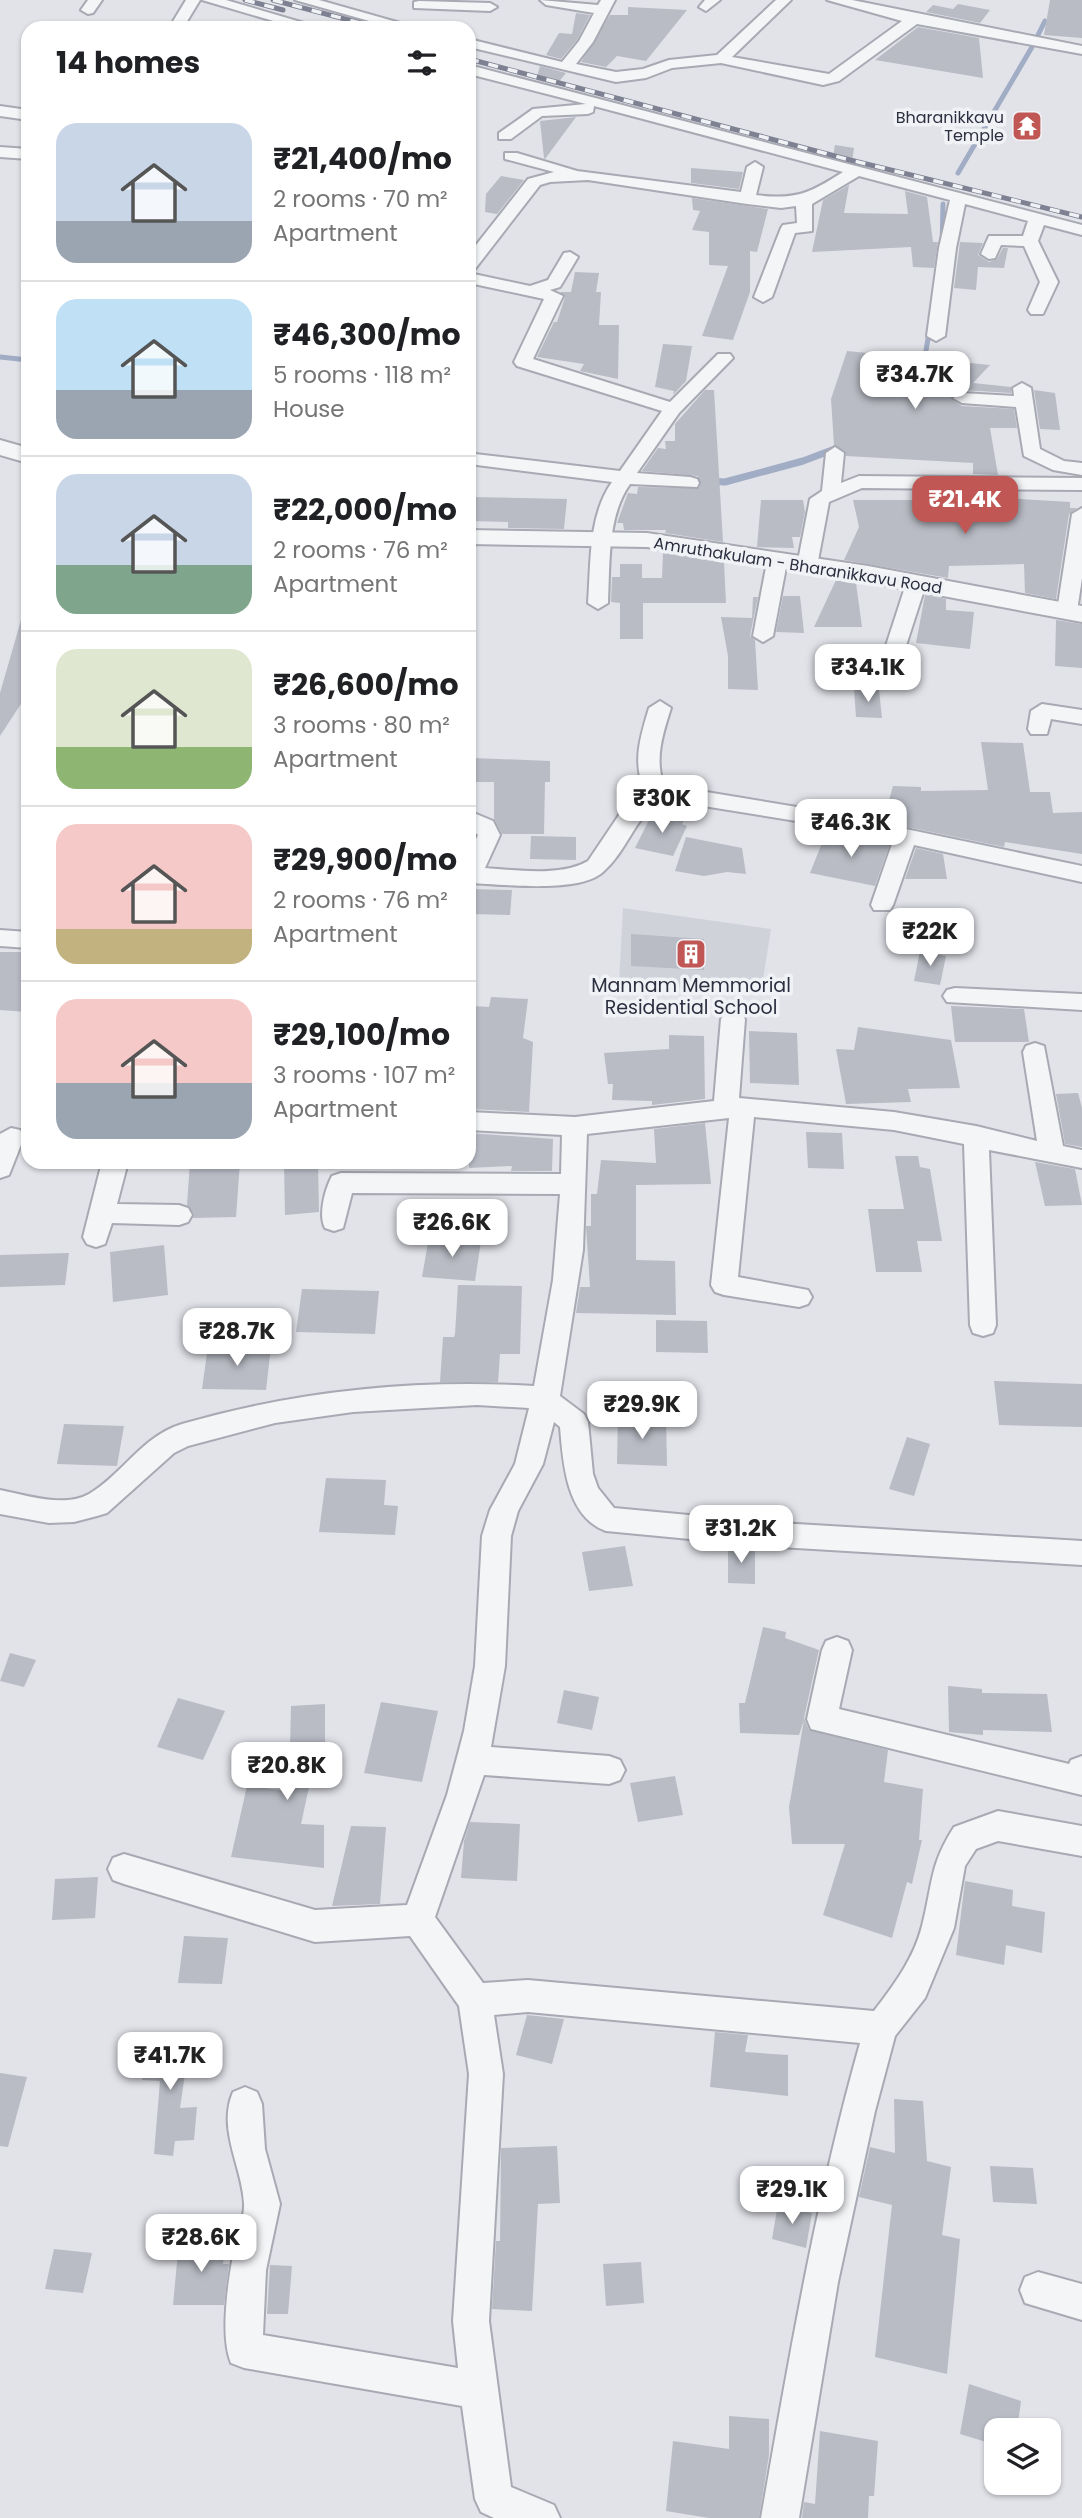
<!DOCTYPE html>
<html lang="en">
<head>
<meta charset="utf-8">
<style>
	body { margin:0; font-family:Poppins,sans-serif; background:#f6f6f6; color:#202124; height:100vh; display:flex; flex-direction:column; font-size:26px; white-space:nowrap }
	* { box-sizing:border-box; margin:0 }
	p { font-size:23px; color:#757577 }
	.icon { flex:none; width:38px; height:38px; fill:none; stroke:currentColor; stroke-width:2; stroke-linecap:round; stroke-linejoin:round }
	.map { position:relative; flex:1; overflow:hidden }
	.drawer { position:absolute; left:21px; top:21px; width:455px; height:1148px; display:flex; flex-direction:column; background:#fff; border-radius:21px; box-shadow:0 2px 5px #0004 }
	.drawer>* { flex:none }
	.controls { position:absolute; left:984px; top:2418px; display:grid; gap:14px }
	.controls a { display:grid; place-items:center; width:77px; height:77px; border-radius:14px; background:#fff; box-shadow:0 2px 5px #0004; font-size:35px }
	.price { position:absolute; translate:-50% -60px; padding:0 16px; border-radius:14px; background:#fff; color:#222; font-size:23px; line-height:46px; filter:drop-shadow(0 2px 4px #0008) }
	.price::after { content:''; position:absolute; left:50%; top:42px; width:21px; height:16px; margin-left:-10px; background:inherit; clip-path:polygon(0 0,100% 0,50% 100%) }
	.price.active { background:#c05755; color:#fff }
	ul { padding:0; list-style:none }
	li { display:flex; align-items:center; gap:21px; height:175px; padding:0 35px }
	li+li { border-top:2px solid #e0e0e0 }
	li span { display:grid; place-items:center; flex:none; width:196px; height:140px; border-radius:21px; color:#555 }
	li>.icon { margin-inline-start:auto }
	span .icon { width:84px; height:84px; fill:#fffc; stroke-width:1 }
	li b { font-size:30px }
	h2 { display:flex; justify-content:space-between; align-items:center; height:84px; padding:0 35px; font-size:30px }
	.map>svg:first-child { display:block }
	.built { fill:#d0d2da }
	.lines { fill:none; stroke-linecap:round; stroke-linejoin:round }
	.stream-far1 { stroke:#a1acc5; stroke-width:5 }
	.stream { stroke:#a1acc5; stroke-width:7 }
	.building { fill:#b9bcc5 }
	.minor-casing { stroke:#a8a9b3; stroke-width:4 }
	.tertiary-casing { stroke:#a8a9b3; stroke-width:4 }
	.minor { fill:#f4f5f7; fill-rule:evenodd }
	.tertiary { fill:#f4f5f7; fill-rule:evenodd }
	.rail-casing { stroke:#7d8191; stroke-width:5 }
	.rail { stroke:#f1f2f6; stroke-width:3.5; stroke-dasharray:10; stroke-linecap:butt }
	.labels { text-anchor:middle; stroke-width:7; stroke-linejoin:round; paint-order:stroke }
	.far-poi-label { font-size:16px; fill:#2c2f3f; stroke:#f1f2f6; text-anchor:end }
	.far-street-label { font-size:16px; fill:#2c2f3f; stroke:#f1f2f6 }
	.poi-label { font-size:19px; fill:#2c2f3f; stroke:#f1f2f6 }
</style>
</head>
<body>
<div class="map">
<svg width="1082" height="2518" viewBox="0 0 1082 2518">
	<rect width="100%" height="100%" fill="#e2e3e9"/>
	<path class="built" d="M623,908l148,21 -10,63 -142,-8z"/>
	<g class="lines">
		<g class="stream-far1">
			<path d="M1038,35l7,-14"/>
			<path d="M958,173l74,-126"/>
			<path d="M942,248l1,-44"/>
			<path d="M0,357l28,3"/>
			<path d="M923,368l7,-41"/>
		</g>
		<path class="stream" d="M688,480l37,2 78,-21 37,-14"/>
	</g>
	<g class="building">
		<path d="M1050,0h32v38l-38,-3z"/>
		<path d="M958,4l32,6 -10,13 -54,-11 7,-7 20,4z"/>
		<path d="M628,7l59,3 -41,51 -29,-5 -11,11 -25,-5 29,-47h18z"/>
		<path d="M576,13l14,2 -13,25 -16,19 -15,-4 13,-22 13,1z"/>
		<path d="M918,27l61,11 4,40 -108,-18z"/>
		<path d="M540,66l26,7 -10,12 -20,-5z"/>
		<path d="M576,117l-31,42 -1,-1 -4,-37z"/>
		<path d="M835,145l19,3 -2,14 -19,-5z"/>
		<path d="M691,168l52,4 -4,17 -48,-6z"/>
		<path d="M501,176l23,4 -27,34 -12,-2 1,-18z"/>
		<path d="M849,185l-5,28 64,1 -3,-23 22,6 6,45h5l-4,26 -21,-1 -2,-20 -99,5 11,-52z"/>
		<path d="M692,198l76,11 -11,43 -7,-1v41l-17,48 -31,-4 26,-70 -19,-1v-33l-17,-2 8,-19 -7,-1z"/>
		<path d="M960,242l23,1 -5,12 11,7 8,-3 6,-11h5l-4,20 -26,-1 -2,23 -22,-2z"/>
		<path d="M575,272l24,1 -3,19h5l-2,33h20l-1,54 -38,-8 4,-7 -47,-7 17,-35h3l8,-25 -5,-5h11z"/>
		<path d="M663,344l29,2 -6,35 -13,14 1,-4 -19,-4z"/>
		<path d="M847,351l143,14 -17,18 38,4v6l-49,-3 -11,9 11,7 52,3 3,19h-27l8,47 -25,-1v-11l-127,-7 -1,-5 -11,-6 -3,-46z"/>
		<path d="M705,390h9l9,152 -58,-9 1,-3h-42l-1,-7h-6l11,-30 9,1 1,-7 61,1 2,-6 -3,-6 -56,-5 16,-23 8,1 -1,-8h10v-17z"/>
		<path d="M1034,390l21,3 5,37 -20,-1z"/>
		<path d="M972,492h29l1,6 68,4v6h7l-8,6 -13,85 -31,-6 -1,-29 -75,2 -1,12 -104,-18 15,-33 -6,-27h119z"/>
		<path d="M469,497l98,2 -3,30 -56,-1v-6l-39,-1z"/>
		<path d="M761,500h42l2,12 -5,25h-8l2,11 -37,-1z"/>
		<path d="M663,552l61,10 2,41h-83v36h-23v-36l-9,-1 1,-25h8v-13h22v14h20z"/>
		<path d="M836,580l20,3 6,44h-48z"/>
		<path d="M925,595l21,4v11l28,2 -4,37 -54,-6z"/>
		<path d="M783,596h17l4,37 -28,-1z"/>
		<path d="M753,597h5l-8,39 5,4 3,50 -30,-1v-33l-7,-39 31,1z"/>
		<path d="M21,620l7,1v72l-28,43v-43z"/>
		<path d="M1056,620l26,4v44l-27,-2z"/>
		<path d="M854,689l25,1 3,28 -26,-1z"/>
		<path d="M981,742l42,1 7,49h20l3,21 29,-1v42l-77,-12 -1,5 -121,-25 10,-36 28,1v4l67,-1z"/>
		<path d="M473,758l77,3v21h-37h32l-1,52h-42l-8,-15v-37h-22z"/>
		<path d="M652,814l32,7 -2,3 5,2 -14,30 -38,-8z"/>
		<path d="M826,833l64,10 -15,43 -65,-13z"/>
		<path d="M531,836l45,1v23l-46,-1z"/>
		<path d="M686,837l56,11 4,26 -19,-2 -23,4 -29,-5z"/>
		<path d="M916,848l27,6 4,25h-42z"/>
		<path d="M469,889l43,1 -2,25 -41,-1z"/>
		<path d="M631,934l73,5v31l-73,-4z"/>
		<path d="M920,951l26,5 -6,29 -26,-4z"/>
		<path d="M0,952h28v60l-28,-2z"/>
		<path d="M491,997l37,2 -5,39 10,4 -4,70 -60,-3 5,-103 15,1z"/>
		<path d="M951,1006l73,3 5,33h-74z"/>
		<path d="M858,1027l93,13 9,48 -52,1 3,13 -65,2 -10,-55 18,1z"/>
		<path d="M749,1031l48,2 2,52 -49,-2z"/>
		<path d="M669,1035l35,1 1,63 -53,6v-4l-40,-1 1,-16h-5l-4,-31 65,-4z"/>
		<path d="M1078,1093l4,15v39l-17,-3 -9,-50z"/>
		<path d="M705,1123l6,61 -75,1v75l39,1 1,54 -100,-2 4,-26h10l-4,-61h5v-32h6l4,-34 55,3 -2,-34z"/>
		<path d="M806,1132l36,1 2,36 -36,-1z"/>
		<path d="M469,1133l84,6 -1,32h-41l1,-5 -43,2z"/>
		<path d="M895,1156h23l2,11 10,2 12,72h-25l5,31h-46l-8,-63h36z"/>
		<path d="M190,1162h50l-4,55 -43,1 1,-4 -7,-9z"/>
		<path d="M284,1162h34l1,50 -34,3z"/>
		<path d="M1035,1162l40,7 7,36 -37,1z"/>
		<path d="M429,1237l52,4 -6,40 -53,-4z"/>
		<path d="M164,1245l4,50 -55,7 -3,-50z"/>
		<path d="M69,1253l-4,32 -65,2v-32z"/>
		<path d="M458,1285l64,1 -2,68h-20l-2,28h-58l3,-45h11l1,-3z"/>
		<path d="M302,1289l77,2 -4,43 -79,-2z"/>
		<path d="M656,1320l51,1 1,32 -52,-1z"/>
		<path d="M208,1346l63,1 -5,43 -64,-1z"/>
		<path d="M994,1381l88,3v43l-83,-2z"/>
		<path d="M618,1416l48,1 1,49 -50,-2z"/>
		<path d="M64,1424l60,2 -7,40 -60,-2z"/>
		<path d="M907,1437l23,7 -16,52 -25,-7z"/>
		<path d="M326,1478l60,2 -2,25 14,1 -3,29 -76,-3z"/>
		<path d="M728,1545l27,3v36l-27,-1z"/>
		<path d="M625,1546l8,40 -44,5 -7,-39z"/>
		<path d="M763,1627l23,5 -1,6 34,12 -15,68 5,12 79,20 -4,32 39,7 -4,51h3l-10,44 -5,-2 -15,56 -69,-23 22,-71h-53l-3,-37 15,-87 -5,15 -59,-2 -1,-30h6z"/>
		<path d="M10,1653l26,7 -12,27 -24,-6z"/>
		<path d="M948,1686l34,3v4l65,1 5,38 -69,-2v5l-34,-3z"/>
		<path d="M564,1690l35,7 -7,33 -35,-7z"/>
		<path d="M178,1698l47,13 -22,49 -46,-13z"/>
		<path d="M381,1702l57,9 -16,71 -58,-9z"/>
		<path d="M325,1704v59l-11,1 -13,60 23,1v43l-93,-11 16,-71 42,5 2,-85z"/>
		<path d="M675,1776l8,39 -45,7 -8,-39z"/>
		<path d="M470,1822l50,2 -3,57 -56,-3 3,-37z"/>
		<path d="M351,1826l35,1 -6,77 -48,2z"/>
		<path d="M98,1877l-3,41 -43,2 3,-41z"/>
		<path d="M965,1881l48,9 -1,16 33,6 -3,41 -36,-8 -2,20 -48,-10z"/>
		<path d="M184,1936l44,2 -6,46 -44,-1z"/>
		<path d="M527,2015l37,4 -12,45 -36,-9z"/>
		<path d="M715,2032l33,3 -3,17 43,3v41l-78,-9z"/>
		<path d="M148,2038l42,2 -10,68 17,-1 -3,33 -19,1 -2,15 -19,-2 6,-73 -18,-1z"/>
		<path d="M0,2073l27,4 -19,70 -8,-1z"/>
		<path d="M894,2099l29,2 4,60 24,6 -9,68 18,4 -13,135 -72,-17 17,-152 -33,-8 11,-50 25,6z"/>
		<path d="M557,2146l3,57 -22,1 -6,107 -40,-2 4,-68h4l1,-93z"/>
		<path d="M990,2166l43,2 4,36 -44,-2z"/>
		<path d="M778,2204l34,9 -6,35 -34,-9z"/>
		<path d="M179,2241h46l-2,23h6l-5,41h-51z"/>
		<path d="M54,2249l38,4 -9,40 -38,-4z"/>
		<path d="M641,2262l3,41 -38,3 -3,-42z"/>
		<path d="M270,2265l22,1 -4,48h-21z"/>
		<path d="M969,2384l52,17 -4,30h-21v14l-36,-11z"/>
		<path d="M729,2416l40,3v36l-10,63h-50l-43,-7 7,-70 56,8z"/>
		<path d="M820,2431l58,10 -4,55h-5l-1,22h-66l2,-16 11,2z"/>
	</g>
	<g class="lines">
		<g class="minor-casing">
			<g id="minor">
				<path d="M88,0h14l-9,13 -5,1 -7,-4z"/>
				<path d="M186,0h14l-17,28h-14z"/>
				<path d="M202,0h24l95,28h-24z"/>
				<path d="M295,0h24l99,28h-24z"/>
				<path d="M540,0l58,5 3,-5h14l-22,42 -17,22 40,8 27,-3 26,-9 48,-5 59,-55h15l-59,57 97,17 73,-53 -75,-21h25l230,46v8l-165,-30 -78,57 -16,4 -102,-22 -49,5 -26,10 -30,4 -147,-35v-8l93,23 17,-21 15,-28 -48,-8z"/>
				<path d="M705,0h15l-14,11 -7,-4z"/>
				<path d="M419,1l71,2 7,4 -7,4 -76,-3v-6z"/>
				<path d="M469,65l613,160v10l-38,-10 -6,16 20,41 -15,32h-12l-3,-4 12,-28 -16,-36 -23,-1 -6,13 -6,1 -8,-5 8,-18h34l5,-15 -63,-17 -9,44 -11,88 -9,5 -9,-5 12,-88 11,-48 -91,-24 -47,28v27l-17,2 -23,64 -9,5 -9,-5 27,-69 2,-3 14,-2 -1,-17 -15,2 -34,-4 -159,-24 -38,2 -10,3 -65,84 -6,1v-16l59,-75 26,-7 -49,-13v-6h12l60,18 164,21 6,-25 8,-5 8,5 -7,28c41,5 54,-2 87,-23l-249,-66 -1,6 -5,2 -46,2 -31,23h-12v-6l34,-24 53,-5 -117,-30z"/>
				<path d="M0,106l28,4v10l-28,-4z"/>
				<path d="M0,147l28,2v10l-28,-2z"/>
				<path d="M570,252l8,5 -18,30 -10,3 13,6 -30,63 137,43 48,-48h12l3,4 -54,55 -42,60 53,4 7,2 2,4 -2,4 -67,-3c-23,32 -20,80 -22,119l-10,6 -10,-6c3,-40 0,-87 24,-121l-143,-18v-8l6,-2 145,17 42,-60 -145,-45 -3,-4 30,-63 -75,-16v-10l61,13 18,-6 16,-27z"/>
				<path d="M1022,383l9,5 9,61 24,12 18,2v12l-29,-5 -29,-14 -8,-49 -54,-4 -9,-5 9,-5 52,3 -1,-8z"/>
				<path d="M835,447l9,6 -3,30 18,-7 223,2v12l-220,-2 -33,14 -12,64 -10,6 -7,-2 -3,-4 13,-67 12,-8 4,-38z"/>
				<path d="M1082,508v70l-5,33 -10,6 -10,-6 15,-97z"/>
				<path d="M777,556l10,6 -14,74 -10,6 -10,-6 14,-74z"/>
				<path d="M916,578l10,6 -25,77 -3,4h-14l-3,-4 25,-77z"/>
				<path d="M660,701l11,7c-8,25 -17,52 -7,77l151,25 267,56v16l-168,-37 -21,60 -3,5h-16l-3,-5 22,-64 -78,-17 -155,-25c-26,21 -34,53 -57,73 -24,22 -102,12 -134,11v-29l9,-19 -9,-8v-16l24,10 7,14 -15,33c30,2 76,9 103,-7l33,-49 23,-23c-12,-28 -3,-54 5,-81z"/>
				<path d="M1042,704l40,6v14l-31,-5 -4,15h-16l-3,-5 3,-18z"/>
				<path d="M0,930l28,2v16l-28,-2z"/>
				<path d="M955,988l127,6v16l-135,-8 -4,-6 4,-6z"/>
				<path d="M733,1010l8,3 4,6 -6,79 155,14 82,14 61,15 -14,-89 3,-6 9,-3 9,3 19,100 19,4v18l-93,-18 7,175 -3,8 -10,3 -10,-3 -3,-8 -6,-181 -70,-14 -140,-13 -16,160 70,13 4,7 -4,7 -9,3 -75,-12 -9,-3 -4,-7 18,-167 -142,16 -4,116 -23,146 24,18 4,8 5,52 5,14 16,20 149,14 319,19v24l-319,-19 -157,-15c-40,-14 -43,-69 -46,-104l-6,-5 -11,42 -25,47 -7,25 -6,130 -14,81 118,9 11,4 5,10 -5,10 -11,4 -125,-9 -49,142 48,66 45,-3 346,31c20,-26 40,-53 48,-85 11,-42 7,-60 32,-99l44,-16 84,15v30l-84,-15 -22,8 -11,17 -11,62 -29,70 -30,38 -20,75 -37,171 -39,236h-38c28,-160 55,-319 99,-475l-332,-31 -34,3 9,59 -14,247 22,166 43,18 6,13h-66l-13,-6 -6,-13 -13,-93 -218,-38 -13,-5c-12,-29 -2,-87 4,-118 3,-12 10,-29 9,-42 -2,-37 -27,-74 -11,-111l12,-5 12,5 5,12 3,45 15,55 -14,66 -3,65 195,33 -5,-47 16,-247 -10,-68 -49,-70 -95,6 -191,-58 -11,-4 -5,-11 5,-11 11,-4 191,56 92,-5 40,-110 17,-64 11,-65 7,-130 8,-26 25,-46 14,-56 -52,-3 -124,7 -78,11 -87,23 -14,7 -67,60 -10,3 -23,6 -25,1 -49,-9v-24c26,5 64,18 89,4 34,-20 53,-58 93,-70 114,-33 234,-45 352,-38l19,-106 7,-86 -208,-1 -9,35 -9,3 -9,-3c-7,-13 0,-39 7,-52l9,-3 220,1 1,-39 -93,-5v-18l106,5 139,-16 7,-82 4,-6z"/>
				<path d="M11,1128l9,2 4,7 -15,38 -9,3v-44z"/>
				<path d="M102,1162h26l-11,42 62,1 9,3 4,7 -4,7 -9,3 -67,-2 -7,21 -9,3 -9,-3 -4,-7z"/>
				<path d="M837,1637l11,4 4,9 -13,59 230,55 2,-4 11,-4v39l-271,-66 -4,-10 15,-69 4,-9z"/>
				<path d="M1038,2272l44,12v36l-57,-17 -5,-13 5,-13z"/>
			</g>
		</g>
		<g class="tertiary-casing">
			<g id="tertiary">
				<path d="M0,440l28,8v15l-28,-8z"/>
				<path d="M469,530l178,3 221,33 214,40v16l-214,-40 -221,-35 -178,-3z"/>
			</g>
		</g>
		<use href="#minor" class="minor"/>
		<use href="#tertiary" class="tertiary"/>
		<g class="rail-casing">
			<g id="rail">
				<path d="M245,0l38,10"/>
				<path d="M273,0l106,28"/>
				<path d="M469,59l381,101 232,57"/>
			</g>
		</g>
		<use href="#rail" class="rail"/>
	</g>
	<defs>
		<g id="temple-square" transform="scale(1.575)"><rect x="-9" y="-9" width="18" height="18" rx="4" fill="#c05755" stroke="#f1f2f6"/><path d="M0-6L5-2H3V0L6.5 2.5H4V6H1.5V3h-3V6H-4V2.5H-6.5L-3 0V-2H-5Z" fill="#fff"/></g>
		<g id="building-square" transform="scale(1.575)"><rect x="-9" y="-9" width="18" height="18" rx="4" fill="#c05755" stroke="#f1f2f6"/><path d="M-4-6H4V6H1V3H-1V6H-4ZM-2.5-4.3h1.7v1.8h-1.7ZM.8-4.3h1.7v1.8H.8ZM-2.5-1h1.7V.8h-1.7ZM.8-1h1.7V.8H.8Z" fill="#fff"/></g>
	</defs>
	<g fill-rule="evenodd">
		<use href="#temple-square" x="1027" y="126"/>
		<use href="#building-square" x="691" y="954"/>
	</g>
	<g class="labels">
		<g class="far-poi-label">
			<text x="1004" y="123">Bharanikkavu<tspan x="1004" dy="18">Temple</tspan></text>
		</g>
		<g class="far-street-label">
			<text transform="translate(798 565) rotate(9)" y="6">Amruthakulam - Bharanikkavu Road</text>
		</g>
		<g class="poi-label">
			<text x="691" y="992">Mannam Memmorial<tspan x="691" dy="22">Residential School</tspan></text>
		</g>
	</g>
</svg>
<div class="controls">
<a><svg class="icon" aria-label="layers" viewBox="0 0 24 24"><path d="M12 4l9 5-9 5-9-5zM3 14l9 5 9-5"/></svg></a>
</div>
<b class="price" style="left:915px;top:411px">₹34.7K</b>
<b class="price active" style="left:965px;top:536px">₹21.4K</b>
<b class="price" style="left:868px;top:704px">₹34.1K</b>
<b class="price" style="left:662px;top:835px">₹30K</b>
<b class="price" style="left:851px;top:859px">₹46.3K</b>
<b class="price" style="left:930px;top:968px">₹22K</b>
<b class="price" style="left:452px;top:1259px">₹26.6K</b>
<b class="price" style="left:237px;top:1368px">₹28.7K</b>
<b class="price" style="left:642px;top:1441px">₹29.9K</b>
<b class="price" style="left:741px;top:1565px">₹31.2K</b>
<b class="price" style="left:287px;top:1802px">₹20.8K</b>
<b class="price" style="left:170px;top:2092px">₹41.7K</b>
<b class="price" style="left:792px;top:2226px">₹29.1K</b>
<b class="price" style="left:201px;top:2274px">₹28.6K</b>
<section class="drawer">
<h2>14 homes<svg class="icon" aria-label="filters" viewBox="0 0 24 24"><path d="M4 7h16M4 17h16"/><circle cx="9" cy="7" r="2"/><circle cx="15" cy="17" r="2"/></svg></h2>
<ul>
<li><span style="background:linear-gradient(#c9d6e8 70%,#9aa5b1 0)"><svg class="icon" aria-label="home" viewBox="0 0 24 24"><path d="M3 11l9-7 9 7M6 9v11h12V9"/></svg></span><div><b>₹21,400/mo</b><p>2 rooms · 70 m²</p><p>Apartment</p></div></li>
<li><span style="background:linear-gradient(#bfe0f5 65%,#9aa5b1 0)"><svg class="icon" aria-label="home" viewBox="0 0 24 24"><path d="M3 11l9-7 9 7M6 9v11h12V9"/></svg></span><div><b>₹46,300/mo</b><p>5 rooms · 118 m²</p><p>House</p></div></li>
<li><span style="background:linear-gradient(#c9d6e8 65%,#7fa58c 0)"><svg class="icon" aria-label="home" viewBox="0 0 24 24"><path d="M3 11l9-7 9 7M6 9v11h12V9"/></svg></span><div><b>₹22,000/mo</b><p>2 rooms · 76 m²</p><p>Apartment</p></div></li>
<li><span style="background:linear-gradient(#dfe7d0 70%,#8fb573 0)"><svg class="icon" aria-label="home" viewBox="0 0 24 24"><path d="M3 11l9-7 9 7M6 9v11h12V9"/></svg></span><div><b>₹26,600/mo</b><p>3 rooms · 80 m²</p><p>Apartment</p></div></li>
<li><span style="background:linear-gradient(#f6c9c9 75%,#c2b280 0)"><svg class="icon" aria-label="home" viewBox="0 0 24 24"><path d="M3 11l9-7 9 7M6 9v11h12V9"/></svg></span><div><b>₹29,900/mo</b><p>2 rooms · 76 m²</p><p>Apartment</p></div></li>
<li><span style="background:linear-gradient(#f6c9c9 60%,#9aa5b1 0)"><svg class="icon" aria-label="home" viewBox="0 0 24 24"><path d="M3 11l9-7 9 7M6 9v11h12V9"/></svg></span><div><b>₹29,100/mo</b><p>3 rooms · 107 m²</p><p>Apartment</p></div></li>
</ul>
</section>
</div>
</body>
</html>
